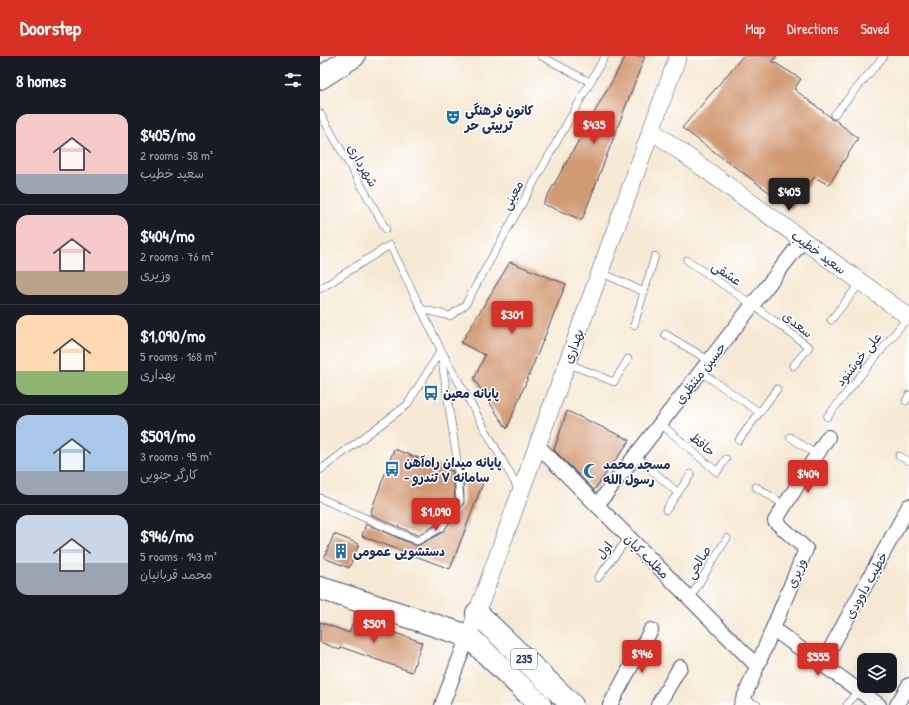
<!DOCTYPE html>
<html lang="en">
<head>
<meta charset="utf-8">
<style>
	body { margin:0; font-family:"Patrick Hand","Playpen Sans Arabic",sans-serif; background:#20242c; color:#f1f3f6; height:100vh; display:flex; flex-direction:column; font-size:15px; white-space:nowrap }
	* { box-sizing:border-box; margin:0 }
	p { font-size:13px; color:#9ea1a6 }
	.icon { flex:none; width:22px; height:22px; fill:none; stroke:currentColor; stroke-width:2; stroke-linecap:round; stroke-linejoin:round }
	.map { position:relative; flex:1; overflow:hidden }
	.side { display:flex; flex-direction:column; background:#171b24; width:320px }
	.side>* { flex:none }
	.tools { position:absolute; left:537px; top:597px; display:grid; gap:8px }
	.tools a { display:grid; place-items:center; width:40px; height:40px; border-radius:8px; background:#171b24; box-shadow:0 4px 16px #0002; font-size:20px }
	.price { position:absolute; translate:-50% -34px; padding:0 9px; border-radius:4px; background:#d93025; color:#fff; font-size:13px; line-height:26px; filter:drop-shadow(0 1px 2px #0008) }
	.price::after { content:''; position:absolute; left:50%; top:24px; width:12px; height:9px; margin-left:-6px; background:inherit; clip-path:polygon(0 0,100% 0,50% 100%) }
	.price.on { background:#222; color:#fff }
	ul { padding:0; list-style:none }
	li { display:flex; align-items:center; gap:12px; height:100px; padding:0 16px }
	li+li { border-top:1px solid #363941 }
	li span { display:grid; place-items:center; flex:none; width:112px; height:80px; border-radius:12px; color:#555 }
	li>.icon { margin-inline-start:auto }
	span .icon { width:48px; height:48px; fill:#fffc; stroke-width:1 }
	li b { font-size:17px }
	h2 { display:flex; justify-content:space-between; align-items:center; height:48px; padding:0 16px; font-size:17px }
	header { display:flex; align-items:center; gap:24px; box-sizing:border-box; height:56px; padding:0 20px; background:#d93025; color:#fff }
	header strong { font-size:19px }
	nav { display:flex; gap:22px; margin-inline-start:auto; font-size:14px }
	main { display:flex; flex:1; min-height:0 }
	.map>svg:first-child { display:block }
	.building { fill:#d29a73 }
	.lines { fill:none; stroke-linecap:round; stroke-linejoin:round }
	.service-casing { stroke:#3c4b70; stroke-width:8 }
	.minor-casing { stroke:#3c4b70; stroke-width:16 }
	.tertiary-casing { stroke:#3c4b70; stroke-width:18 }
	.primary-casing { stroke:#3c4b70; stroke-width:24 }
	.service { stroke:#fff; stroke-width:7 }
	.minor { stroke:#fff; stroke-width:14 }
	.tertiary { stroke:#fff; stroke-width:17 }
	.primary { stroke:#fff; stroke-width:22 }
	.labels { text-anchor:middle; stroke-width:3; stroke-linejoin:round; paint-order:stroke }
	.shield { fill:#fff; stroke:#5f6d8e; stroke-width:1 }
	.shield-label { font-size:12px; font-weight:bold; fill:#1b2f5e }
	.poi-label { font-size:13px; font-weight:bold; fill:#1b2f5e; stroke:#fff; text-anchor:start }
	.street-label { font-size:13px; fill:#1b2f5e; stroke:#fff }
</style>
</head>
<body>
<header>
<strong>Doorstep</strong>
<nav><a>Map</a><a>Directions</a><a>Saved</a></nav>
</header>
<main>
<section class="side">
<h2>8 homes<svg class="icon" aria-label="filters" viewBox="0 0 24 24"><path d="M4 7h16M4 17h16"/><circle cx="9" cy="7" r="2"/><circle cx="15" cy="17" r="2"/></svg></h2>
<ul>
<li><span style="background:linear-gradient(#f6c9c9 75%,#9aa5b1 0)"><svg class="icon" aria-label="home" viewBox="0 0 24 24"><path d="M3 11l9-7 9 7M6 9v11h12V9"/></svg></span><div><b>$405/mo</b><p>2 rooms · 58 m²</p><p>سعید خطیب</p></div></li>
<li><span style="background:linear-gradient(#f6c9c9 70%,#b9a48a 0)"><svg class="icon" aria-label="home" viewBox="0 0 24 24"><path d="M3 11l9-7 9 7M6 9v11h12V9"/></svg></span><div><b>$404/mo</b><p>2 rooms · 76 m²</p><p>وزیری</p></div></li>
<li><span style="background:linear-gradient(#ffd9b3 70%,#8fb573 0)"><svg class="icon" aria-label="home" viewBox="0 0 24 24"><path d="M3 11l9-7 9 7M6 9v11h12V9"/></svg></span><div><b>$1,090/mo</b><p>5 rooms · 168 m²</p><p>بهداری</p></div></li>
<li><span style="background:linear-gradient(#a9c7e8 70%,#9aa5b1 0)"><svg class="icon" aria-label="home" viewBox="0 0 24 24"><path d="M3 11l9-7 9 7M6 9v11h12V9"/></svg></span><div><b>$509/mo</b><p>3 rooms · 95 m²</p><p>کارگر جنوبی</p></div></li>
<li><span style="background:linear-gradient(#c9d6e8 60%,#9aa5b1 0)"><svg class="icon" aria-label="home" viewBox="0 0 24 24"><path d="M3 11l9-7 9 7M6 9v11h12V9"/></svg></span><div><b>$946/mo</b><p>5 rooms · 143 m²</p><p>محمد قربانیان</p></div></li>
</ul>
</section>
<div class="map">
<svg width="589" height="649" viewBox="0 0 589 649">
	<rect width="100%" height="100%" fill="#fff"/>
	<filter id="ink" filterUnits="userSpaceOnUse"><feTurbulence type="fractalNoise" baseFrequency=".025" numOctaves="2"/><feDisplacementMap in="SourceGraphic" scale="8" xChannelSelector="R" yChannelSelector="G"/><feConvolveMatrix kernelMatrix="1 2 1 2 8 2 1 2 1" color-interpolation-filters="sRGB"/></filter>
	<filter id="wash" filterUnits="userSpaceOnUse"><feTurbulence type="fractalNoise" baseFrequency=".012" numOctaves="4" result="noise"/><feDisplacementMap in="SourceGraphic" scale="16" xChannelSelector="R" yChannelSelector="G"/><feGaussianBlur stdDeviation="0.9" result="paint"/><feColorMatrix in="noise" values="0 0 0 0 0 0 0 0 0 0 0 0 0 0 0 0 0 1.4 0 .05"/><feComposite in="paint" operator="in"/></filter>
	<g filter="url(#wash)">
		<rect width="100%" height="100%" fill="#f6e9d3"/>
		<g id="blocks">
			<g class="building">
				<path d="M306,0h19l-63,164 -39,-16z"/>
				<path d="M423,0h34l-5,5 29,18 -7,10 35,27 2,3 4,1 23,18 -29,47 -15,-8 -22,32 -110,-81z"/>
				<path d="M190,206l56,22 -59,145 -33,-50 11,-24 -24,-12z"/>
				<path d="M247,355l63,29 -36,50 -40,-40z"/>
				<path d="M74,393l59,22 2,29 -17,24 -21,11 -47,-21z"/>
				<path d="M143,419l20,8 -33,86 -88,-33 4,-12 51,22 26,-14 21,-29z"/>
				<path d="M14,478l25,10 -10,24 -25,-10z"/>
				<path d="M34,563l68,23 -10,30 -71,-25 -1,3 -20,-8v-20l29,11z"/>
			</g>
		</g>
	</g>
	<g filter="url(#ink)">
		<use href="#blocks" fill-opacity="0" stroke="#3c4b70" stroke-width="1"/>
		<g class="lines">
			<g class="service-casing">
				<g id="service">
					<path d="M221,0l49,26"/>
					<path d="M0,57l66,116"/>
					<path d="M514,59l50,-59"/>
					<path d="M367,204l66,45 56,42 -16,19"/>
					<path d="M280,216l44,20"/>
					<path d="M0,233l70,-44 51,105 78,140"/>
					<path d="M101,253l29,7 15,-11 140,-249"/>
					<path d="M511,264l30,-38"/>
					<path d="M314,269l21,-69"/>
					<path d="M345,278l45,27"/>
					<path d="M247,307l47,19 14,-23"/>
					<path d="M381,316l58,40"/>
					<path d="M586,345l3,-6"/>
					<path d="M507,361l81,-100"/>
					<path d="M341,368l56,48 9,-13"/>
					<path d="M470,381l27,18"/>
					<path d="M419,384l38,-51"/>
					<path d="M316,400l42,37"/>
					<path d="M579,400l10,5"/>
					<path d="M0,414l87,-65 34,-55"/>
					<path d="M436,431l30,19"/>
					<path d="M0,442l97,43 24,-13 19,-27 -3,-41 -16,-105"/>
					<path d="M346,454l25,-36"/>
					<path d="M278,522l31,-41"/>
					<path d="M370,542l37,-60"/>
					<path d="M424,643l13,6"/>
					<path d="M527,649l11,-15"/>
				</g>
			</g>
			<g class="minor-casing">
				<g id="minor">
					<path d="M217,389l220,221"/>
					<path d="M277,449l206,-265"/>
					<path d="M453,573l106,76"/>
					<path d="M502,608l87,-158"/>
					<path d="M122,649l26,-69"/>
					<path d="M290,649l41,-75"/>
					<path d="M338,649l22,-38"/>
					<path d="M421,649l65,-156 -31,-28 53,-84"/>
					<path d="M577,649l12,-20"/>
				</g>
			</g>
			<g class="tertiary-casing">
				<g id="tertiary">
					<path d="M331,74l258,187"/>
					<path d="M153,568l205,-568"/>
				</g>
			</g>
			<g class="primary-casing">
				<g id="primary">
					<path d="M0,22l34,-22"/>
					<path d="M0,532l148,48 72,69"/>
					<path d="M157,557l95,92"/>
				</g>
			</g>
			<use href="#service" class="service"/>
			<use href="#minor" class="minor"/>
			<use href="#tertiary" class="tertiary"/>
			<use href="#primary" class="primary"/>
		</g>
	</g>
	<defs>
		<g id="theatre-bare" transform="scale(1.2)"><path d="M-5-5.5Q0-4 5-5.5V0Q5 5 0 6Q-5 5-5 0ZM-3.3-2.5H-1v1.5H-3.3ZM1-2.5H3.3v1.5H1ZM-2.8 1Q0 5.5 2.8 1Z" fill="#1f6fb2" stroke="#fff" stroke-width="2.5" paint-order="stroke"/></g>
		<g id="bus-bare" transform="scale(1.2)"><path d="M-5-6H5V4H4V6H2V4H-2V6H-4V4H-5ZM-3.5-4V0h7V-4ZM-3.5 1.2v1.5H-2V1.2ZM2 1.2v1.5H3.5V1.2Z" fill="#1f6fb2" stroke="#fff" stroke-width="2.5" paint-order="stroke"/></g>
		<g id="mosque-bare" transform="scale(1.2)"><path d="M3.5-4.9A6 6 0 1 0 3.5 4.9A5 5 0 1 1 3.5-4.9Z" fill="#1f6fb2" stroke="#fff" stroke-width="2.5" paint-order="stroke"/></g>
		<g id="building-bare" transform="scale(1.2)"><path d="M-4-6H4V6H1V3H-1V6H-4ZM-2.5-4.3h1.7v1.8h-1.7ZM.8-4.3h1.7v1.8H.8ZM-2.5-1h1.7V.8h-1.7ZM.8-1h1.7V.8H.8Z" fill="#1f6fb2" stroke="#fff" stroke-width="2.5" paint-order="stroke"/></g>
	</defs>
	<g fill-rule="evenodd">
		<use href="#theatre-bare" x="133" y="61"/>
		<use href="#bus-bare" x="111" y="337"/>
		<use href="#bus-bare" x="72" y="413"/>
		<use href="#mosque-bare" x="271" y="415"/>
		<use href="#building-bare" x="21" y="495"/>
	</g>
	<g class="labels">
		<rect class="shield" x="191" y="593" width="26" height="20" rx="3"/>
		<g class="shield-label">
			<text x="204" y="607">235</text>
		</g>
		<g class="poi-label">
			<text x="145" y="59">کانون فرهنگی<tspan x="145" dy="15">تربیتی حر</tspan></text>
			<text x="123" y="342">پایانه معین</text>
			<text x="84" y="411">پایانه میدان راه‌آهن<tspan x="84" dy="15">- سامانه ۷ تندرو</tspan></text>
			<text x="283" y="413">مسجد محمد<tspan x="283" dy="15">رسول الله</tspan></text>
			<text x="33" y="500">دستشویی عمومی</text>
		</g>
		<g class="street-label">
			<text transform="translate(43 109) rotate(60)" y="5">شهرداری</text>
			<text transform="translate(192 139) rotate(-61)" y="5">معینی</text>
			<text transform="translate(499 196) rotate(36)" y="5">سعید خطیب</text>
			<text transform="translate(407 217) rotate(34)" y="5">عشقی</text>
			<text transform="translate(478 268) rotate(38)" y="5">سعدی</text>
			<text transform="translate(253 290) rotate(-70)" y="5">بهداری</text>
			<text transform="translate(538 303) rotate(-51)" y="5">علی خوشنود</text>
			<text transform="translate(380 317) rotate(-52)" y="5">حسین منتظری</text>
			<text transform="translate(383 388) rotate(41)" y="5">حافظ</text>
			<text transform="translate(284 494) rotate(-53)" y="5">اول</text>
			<text transform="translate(327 500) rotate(45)" y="5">مطلب کیان</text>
			<text transform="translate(378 506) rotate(-59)" y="5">صالحی</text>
			<text transform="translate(476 517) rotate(-68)" y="5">وزیری</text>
			<text transform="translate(546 529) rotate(-61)" y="5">خطیب داوودی</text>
		</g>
	</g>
</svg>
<div class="tools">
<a><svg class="icon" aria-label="layers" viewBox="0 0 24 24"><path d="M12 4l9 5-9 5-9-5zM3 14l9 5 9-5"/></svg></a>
</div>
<b class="price" style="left:274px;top:89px">$435</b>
<b class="price on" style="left:469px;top:156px">$405</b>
<b class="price" style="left:192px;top:279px">$301</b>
<b class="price" style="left:488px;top:438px">$404</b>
<b class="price" style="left:116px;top:476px">$1,090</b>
<b class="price" style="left:54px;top:588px">$509</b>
<b class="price" style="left:322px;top:618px">$946</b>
<b class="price" style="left:498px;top:621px">$555</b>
</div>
</main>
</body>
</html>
